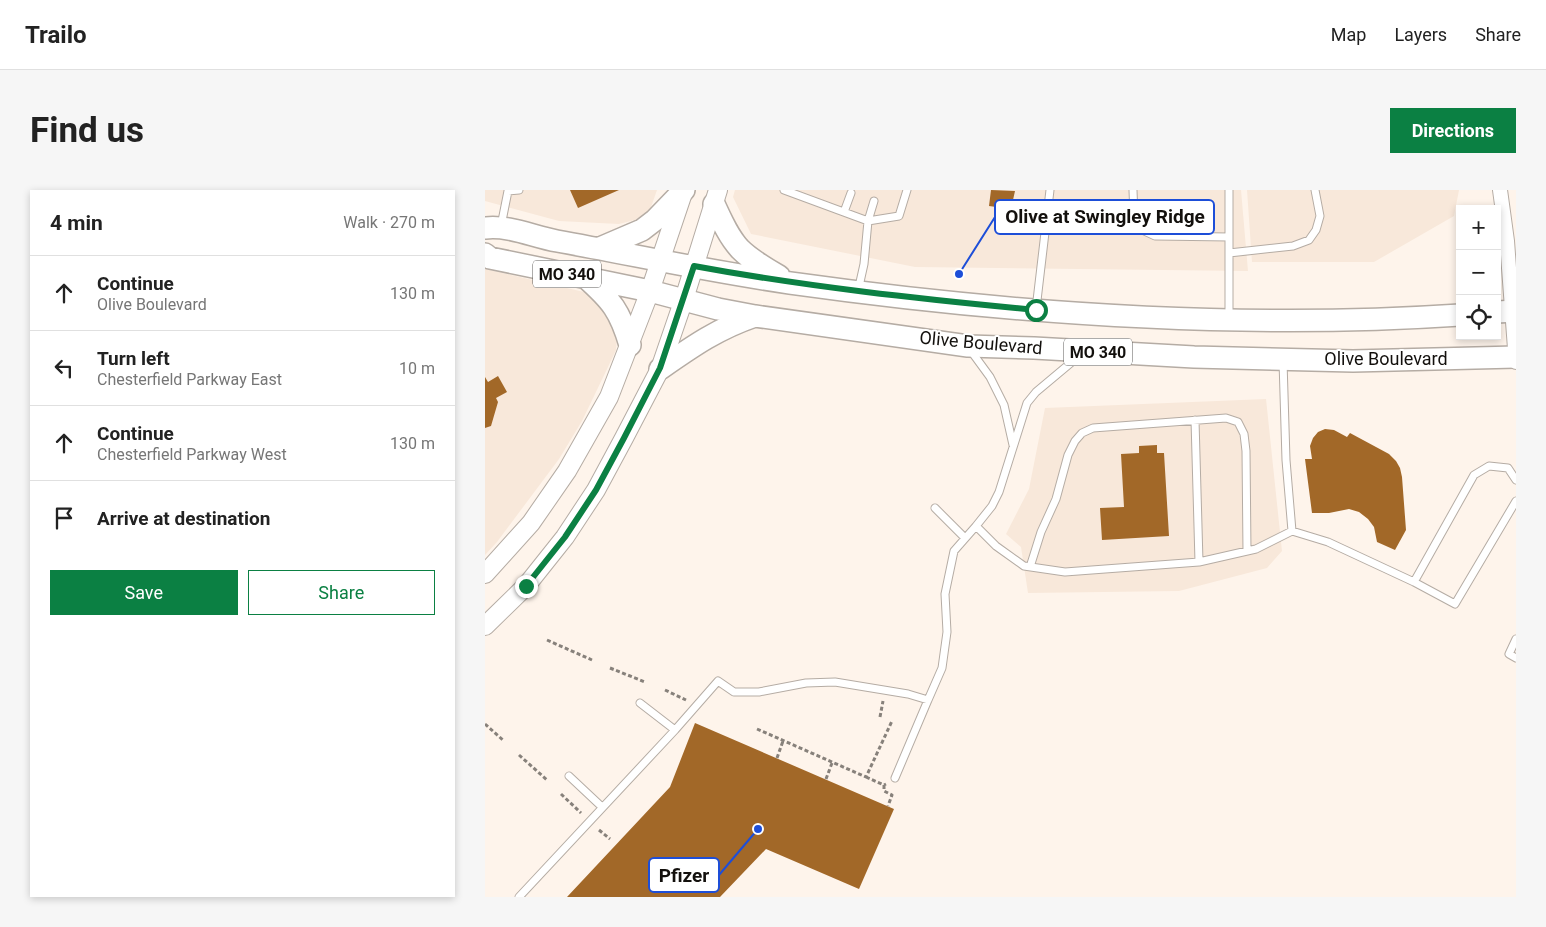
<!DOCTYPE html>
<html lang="en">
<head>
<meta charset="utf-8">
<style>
  body { margin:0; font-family:Roboto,sans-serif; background:#f6f6f6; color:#222 }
  .controls { position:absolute; right:15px; top:15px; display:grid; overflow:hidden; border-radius:0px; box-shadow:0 2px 8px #0003 }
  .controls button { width:45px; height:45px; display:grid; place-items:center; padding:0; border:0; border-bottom:1px solid #e0e0e0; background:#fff; color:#222; font:25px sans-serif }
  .stop { position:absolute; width:15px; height:15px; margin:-11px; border:4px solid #0b8043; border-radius:50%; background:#fff }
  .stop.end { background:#0b8043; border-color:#fff; box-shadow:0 1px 5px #0008 }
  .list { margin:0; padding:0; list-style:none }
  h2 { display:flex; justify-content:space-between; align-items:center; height:65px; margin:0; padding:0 20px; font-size:21px }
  h2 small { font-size:16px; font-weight:400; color:#767676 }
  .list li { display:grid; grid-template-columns:32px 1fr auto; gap:15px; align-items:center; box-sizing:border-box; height:75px; padding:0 20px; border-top:1px solid #e0e0e0 }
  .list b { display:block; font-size:19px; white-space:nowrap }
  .list p { margin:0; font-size:16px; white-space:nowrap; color:#767676 }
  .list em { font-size:16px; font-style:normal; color:#767676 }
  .actions { display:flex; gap:10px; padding:15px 20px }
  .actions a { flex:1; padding:11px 0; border:1px solid #0b8043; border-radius:0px; text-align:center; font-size:18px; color:#0b8043 }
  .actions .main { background:#0b8043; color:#fff }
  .icon { flex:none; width:28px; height:28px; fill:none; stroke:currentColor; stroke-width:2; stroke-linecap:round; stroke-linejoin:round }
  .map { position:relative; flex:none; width:1031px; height:707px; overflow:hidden; border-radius:0px }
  header { display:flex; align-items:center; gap:30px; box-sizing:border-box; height:70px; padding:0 25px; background:#fff; border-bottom:1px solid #e0e0e0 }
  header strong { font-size:24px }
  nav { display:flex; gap:28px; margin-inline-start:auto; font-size:18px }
  .intro { display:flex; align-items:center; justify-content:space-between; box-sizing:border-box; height:120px; padding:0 30px }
  h1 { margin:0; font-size:35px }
  .button { padding:12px 22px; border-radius:0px; background:#0b8043; color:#fff; font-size:18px; font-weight:700 }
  main { display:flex; gap:30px; padding:0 30px }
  aside { flex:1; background:#fff; border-radius:0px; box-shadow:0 2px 8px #0003 }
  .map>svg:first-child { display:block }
  .built { fill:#f8e8da }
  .building { fill:#a26828 }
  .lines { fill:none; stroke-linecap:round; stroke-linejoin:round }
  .service-casing { stroke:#b5aca4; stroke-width:9 }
  .minor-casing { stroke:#b5aca4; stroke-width:16 }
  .tertiary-casing { stroke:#b5aca4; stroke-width:20 }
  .primary-casing { stroke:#b5aca4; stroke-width:24 }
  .path { stroke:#87817b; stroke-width:3; stroke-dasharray:4 2.5; stroke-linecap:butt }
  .service { stroke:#fff; stroke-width:7 }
  .minor { stroke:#fff; stroke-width:14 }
  .tertiary { stroke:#fff; stroke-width:18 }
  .primary { stroke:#fff; stroke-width:21 }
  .route { stroke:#0b8043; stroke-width:6 }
  .labels { text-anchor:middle; stroke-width:4; stroke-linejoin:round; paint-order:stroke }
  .shield { fill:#fff; stroke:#5a5856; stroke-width:1 }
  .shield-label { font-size:16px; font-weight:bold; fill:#13100d }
  .street-label { font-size:18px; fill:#13100d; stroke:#fff }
  .leader { fill:none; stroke:#1d4ed8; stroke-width:2 }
  .callout-dot { fill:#1d4ed8; stroke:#fff; stroke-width:2 }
  .callout { fill:#fff; stroke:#1d4ed8; stroke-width:2 }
  .callout-label { font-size:19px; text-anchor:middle; font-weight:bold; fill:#13100d }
</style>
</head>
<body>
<header>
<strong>Trailo</strong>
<nav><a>Map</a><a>Layers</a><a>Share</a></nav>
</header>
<div class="intro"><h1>Find us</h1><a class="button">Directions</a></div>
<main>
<aside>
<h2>4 min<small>Walk · 270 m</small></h2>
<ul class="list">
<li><svg class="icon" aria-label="ahead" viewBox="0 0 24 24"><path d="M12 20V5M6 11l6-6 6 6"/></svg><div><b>Continue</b><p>Olive Boulevard</p></div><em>130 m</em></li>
<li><svg class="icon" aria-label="left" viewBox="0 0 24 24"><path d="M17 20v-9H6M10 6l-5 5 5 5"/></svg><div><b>Turn left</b><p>Chesterfield Parkway East</p></div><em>10 m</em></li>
<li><svg class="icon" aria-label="ahead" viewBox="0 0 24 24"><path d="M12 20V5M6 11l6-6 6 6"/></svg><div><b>Continue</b><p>Chesterfield Parkway West</p></div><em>130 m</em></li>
<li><svg class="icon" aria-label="arrive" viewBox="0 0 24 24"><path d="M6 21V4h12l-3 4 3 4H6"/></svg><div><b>Arrive at destination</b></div></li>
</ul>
<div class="actions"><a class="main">Save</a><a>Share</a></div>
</aside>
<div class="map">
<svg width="1031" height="707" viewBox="0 0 1031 707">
  <rect width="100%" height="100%" fill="#fef4eb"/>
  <!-- built -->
  <path class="built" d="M 0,0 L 172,0 L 165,20 L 150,30 L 134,34 L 74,31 L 0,11 Z
    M 250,0 L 756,0 L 763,81 L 430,77 L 266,44 L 248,7 Z
    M 762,0 L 974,0 L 969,26 L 889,72 L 767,72 Z
    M 0,79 L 99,102 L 108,108 L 124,127 L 132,148 L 131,160 L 123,177 L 97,231 L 74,269 L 12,352 L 0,365 Z
    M 781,209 L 797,361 L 782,378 L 694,401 L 543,403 L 536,357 L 521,344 L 544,299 L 560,218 Z"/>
  <!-- building -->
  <path class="building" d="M 85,0 L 134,0 L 93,18 Z
    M 506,0 L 530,1 L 526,19 L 504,16 Z
    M 13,186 L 22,202 L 11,208 L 13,212 L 6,236 L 0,238 L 0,187 L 3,192 Z
    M 840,239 L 849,240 L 862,247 L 865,243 L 904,264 L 911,271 L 915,278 L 917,287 L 921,340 L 910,360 L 892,352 L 889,337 L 883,329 L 874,322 L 864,319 L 844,323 L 827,323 L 820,269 L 827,269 L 825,256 L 828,248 L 833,242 Z
    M 672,255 L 672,263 L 679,263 L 684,346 L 617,350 L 615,318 L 639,317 L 636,264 L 654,263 L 654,256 Z
    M 210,533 L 409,619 L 374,699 L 281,659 L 235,707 L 82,707 L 185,597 Z"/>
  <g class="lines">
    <defs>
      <path id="service" d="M 299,0 L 383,31 L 379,74 L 373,101
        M 648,0 L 649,27 L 655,39 L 670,46 L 744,47
        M 744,0 L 744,63
        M 389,11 L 383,31 L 414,26 L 422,0
        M 359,22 L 366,3
        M 16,36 L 23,1 L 34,0
        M 551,119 L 565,0
        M 744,128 L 744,63 L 808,56 L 824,50 L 831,40 L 835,26 L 830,0
        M 486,161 L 505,187 L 519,215 L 528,255
        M 594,166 L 551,202 L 542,213 L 514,302 L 507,316 L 491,336 L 511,356 L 539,376 L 580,382 L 714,372 L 771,359 L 807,341
        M 798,171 L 801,270 L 807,341 L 843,352 L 929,392 L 989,285 L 1004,276 L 1023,278 L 1031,290
        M 710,230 L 714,372
        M 450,318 L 480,348
        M 545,377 L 556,342 L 571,309 L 583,265 L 590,251 L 597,243 L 608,238 L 741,228 L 753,232 L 759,244 L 761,261 L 762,361
        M 929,392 L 970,414 L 1031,311
        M 1031,449 L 1024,464 L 1031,468
        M 155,513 L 190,540
        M 84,586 L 117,617
        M 410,588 L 443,510
        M 34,707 L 190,540 L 233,491 L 249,502 L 274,502 L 321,493 L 350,492 L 423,504 L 443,510 L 457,478 L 462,442 L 460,404 L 469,361 L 491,336"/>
      <path id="minor" d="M 1015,0 L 1022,51 L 1031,172"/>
      <path id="tertiary" d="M 0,384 L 46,333 L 82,281 L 124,207 L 165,101 L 199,0
        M 0,436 L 41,396 L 80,347 L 111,300 L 139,248 L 175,179 L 199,109 L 233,0"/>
      <path id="primary" d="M 229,14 C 236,29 243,46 255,59 C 266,70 280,78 294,86
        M 0,38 C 24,35 49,47 72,51 C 150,65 227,82 305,93 C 527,124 752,140 975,125
        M 115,58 L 157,40 L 170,30 L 199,0
        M 0,64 L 5,68 L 165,101 L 233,119 L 270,126 L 483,156 L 549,158 L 709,167 L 868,171 L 1031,167
        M 100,87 C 127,111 135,121 145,155
        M 1012,122 L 1031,121
        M 175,179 C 208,156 232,139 270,126"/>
    </defs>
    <!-- service casing -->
    <use href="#service" class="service-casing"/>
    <!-- minor casing -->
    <use href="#minor" class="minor-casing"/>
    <!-- tertiary casing -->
    <use href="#tertiary" class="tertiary-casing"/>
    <!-- primary casing -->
    <use href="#primary" class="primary-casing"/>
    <!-- path -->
    <path class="path" d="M 62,450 L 107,470
      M 125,478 L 160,492
      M 180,500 L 201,510
      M 395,527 L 398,511
      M 0,534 L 19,551
      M 272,539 L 381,587 L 407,531
      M 34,565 L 62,590
      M 292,568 L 298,551
      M 381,587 L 399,595 L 401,594
      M 341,589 L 347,573
      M 399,595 L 399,601 L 407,605 L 403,616
      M 76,604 L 96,623
      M 114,640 L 125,649"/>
    <!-- service -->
    <use href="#service" class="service"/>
    <!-- minor -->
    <use href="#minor" class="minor"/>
    <!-- tertiary -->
    <use href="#tertiary" class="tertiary"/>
    <!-- primary -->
    <use href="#primary" class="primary"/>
  </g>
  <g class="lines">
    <!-- route -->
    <path class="route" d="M 41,396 L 80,347 L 111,300 L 139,248 L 175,178 L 209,76 C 322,97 436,109 551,120"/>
  </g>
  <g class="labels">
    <!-- shield labels -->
    <g class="shield">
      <rect x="48" y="70.5" width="68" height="27" rx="4"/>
      <rect x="579" y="148.5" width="68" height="27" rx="4"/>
    </g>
    <g class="shield-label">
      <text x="82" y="90">MO 340</text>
      <text x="613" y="168">MO 340</text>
    </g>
    <!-- street labels -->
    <g class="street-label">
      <text transform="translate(496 153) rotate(5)" y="6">Olive Boulevard</text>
      <text x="901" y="175">Olive Boulevard</text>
    </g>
  </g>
  <!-- callouts -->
  <path class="leader" d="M474 84L510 27M273 639L234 685"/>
  <g class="callout-dot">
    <circle cx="474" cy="84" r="5"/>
    <circle cx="273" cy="639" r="5"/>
  </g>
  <g class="callout">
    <rect x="510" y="10" width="219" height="34" rx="5"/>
    <rect x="164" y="668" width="70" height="34" rx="5"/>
  </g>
  <g class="callout-label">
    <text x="620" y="33">Olive at Swingley Ridge</text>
    <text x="199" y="692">Pfizer</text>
  </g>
</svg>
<div class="controls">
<button>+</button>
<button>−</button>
<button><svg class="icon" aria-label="locate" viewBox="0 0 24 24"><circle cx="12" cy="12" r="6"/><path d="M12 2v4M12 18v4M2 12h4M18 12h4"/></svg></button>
</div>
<div class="stop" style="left:551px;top:120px"></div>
<div class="stop end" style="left:41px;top:396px"></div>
</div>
</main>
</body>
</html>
